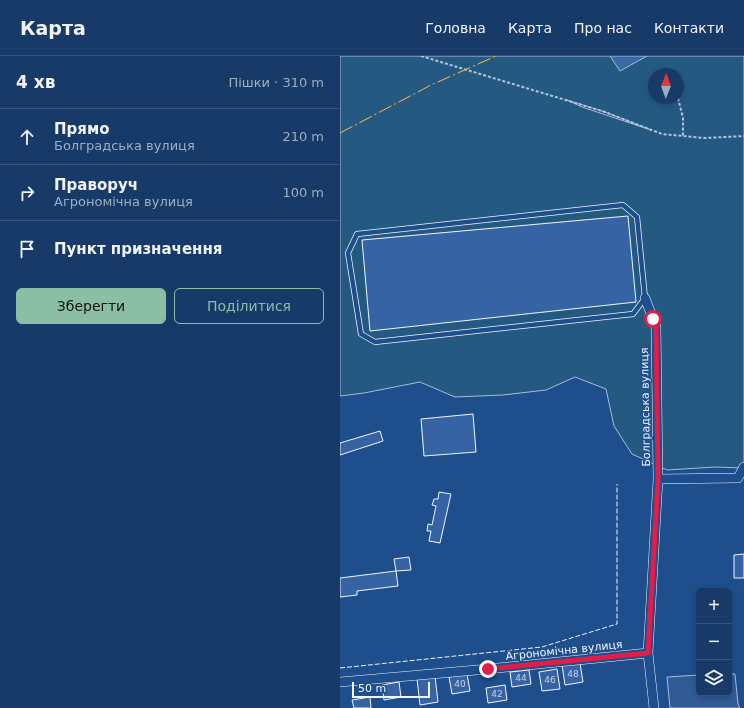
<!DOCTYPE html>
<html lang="uk">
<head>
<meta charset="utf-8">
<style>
  body { margin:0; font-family:"DejaVu Sans",sans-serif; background:#244571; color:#f1f3f6 }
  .controls { position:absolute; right:12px; bottom:12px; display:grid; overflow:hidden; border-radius:6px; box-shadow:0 2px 6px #0003 }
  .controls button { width:36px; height:36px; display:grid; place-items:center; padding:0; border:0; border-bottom:1px solid #36547d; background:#173a69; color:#f1f3f6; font:20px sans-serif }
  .compass { position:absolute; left:308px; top:12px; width:36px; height:36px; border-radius:50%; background:#173a69; box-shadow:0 2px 6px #0003; rotate:1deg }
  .scale { position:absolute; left:12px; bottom:10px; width:78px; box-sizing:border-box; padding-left:4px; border:2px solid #f2f6ff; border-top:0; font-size:11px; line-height:14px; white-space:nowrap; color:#f2f6ff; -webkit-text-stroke:3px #1f4e8c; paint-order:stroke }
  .stop { position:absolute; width:12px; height:12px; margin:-9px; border:3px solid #e11d48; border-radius:50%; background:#fff }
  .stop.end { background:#e11d48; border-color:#fff; box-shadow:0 1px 4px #0008 }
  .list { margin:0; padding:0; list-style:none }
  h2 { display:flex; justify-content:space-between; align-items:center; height:52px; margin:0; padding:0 16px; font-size:17px }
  h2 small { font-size:13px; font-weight:400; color:#9eadc0 }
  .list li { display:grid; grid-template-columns:26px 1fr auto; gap:12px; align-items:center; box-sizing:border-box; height:56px; padding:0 16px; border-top:1px solid #36547d }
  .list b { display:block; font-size:15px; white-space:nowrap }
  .list p { margin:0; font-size:13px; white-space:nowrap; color:#9eadc0 }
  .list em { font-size:13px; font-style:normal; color:#9eadc0 }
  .actions { display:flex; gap:8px; padding:12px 16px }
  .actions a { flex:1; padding:9px 0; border:1px solid #8abfa5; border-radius:6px; text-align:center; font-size:14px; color:#8abfa5 }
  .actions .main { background:#8abfa5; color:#111 }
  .icon { flex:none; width:22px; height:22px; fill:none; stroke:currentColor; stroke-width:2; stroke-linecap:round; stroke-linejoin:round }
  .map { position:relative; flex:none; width:404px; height:652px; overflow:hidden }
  header { display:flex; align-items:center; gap:24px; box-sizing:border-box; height:56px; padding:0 20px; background:#173a69; border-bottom:1px solid #36547d }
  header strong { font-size:19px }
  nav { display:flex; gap:22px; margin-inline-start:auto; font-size:14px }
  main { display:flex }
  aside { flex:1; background:#173a69 }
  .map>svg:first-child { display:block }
  .green { fill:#245a82; stroke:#a8bbd7; fill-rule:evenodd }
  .parking { fill:#305b95; stroke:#a8bbd7 }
  .water { fill:#3b69a3; stroke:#a8bbd7 }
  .building { fill:#3563a3; stroke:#f2f6ff }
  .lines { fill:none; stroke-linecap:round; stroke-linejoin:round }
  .lane-casing { stroke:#f2f6ff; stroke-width:6 }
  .street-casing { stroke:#f2f6ff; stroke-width:10 }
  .path { stroke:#b3c4dc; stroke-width:2; stroke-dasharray:3 2; stroke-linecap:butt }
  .lane { stroke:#1f4e8c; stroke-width:4.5 }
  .street { stroke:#1f4e8c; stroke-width:9 }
  .fence { stroke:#f2f6ff; stroke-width:1; stroke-dasharray:5 2; stroke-linecap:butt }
  .power { stroke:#ffb74d; stroke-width:1; stroke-dasharray:14 3 2 3; stroke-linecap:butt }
  .route { stroke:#e11d48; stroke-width:5 }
  .labels { text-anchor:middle; stroke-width:3; stroke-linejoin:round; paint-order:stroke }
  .number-label { font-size:9px; fill:#c3d1e8 }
  .street-label { font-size:11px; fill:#f2f6ff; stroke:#1f4e8c }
</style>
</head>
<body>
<header>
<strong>Карта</strong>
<nav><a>Головна</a><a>Карта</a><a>Про нас</a><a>Контакти</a></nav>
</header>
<main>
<aside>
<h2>4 хв<small>Пішки · 310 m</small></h2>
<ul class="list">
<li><svg class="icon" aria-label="ahead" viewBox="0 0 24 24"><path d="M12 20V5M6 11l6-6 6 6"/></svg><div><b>Прямо</b><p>Болградська вулиця</p></div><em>210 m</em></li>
<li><svg class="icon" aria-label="right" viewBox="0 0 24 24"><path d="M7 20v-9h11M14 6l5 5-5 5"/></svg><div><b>Праворуч</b><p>Агрономічна вулиця</p></div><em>100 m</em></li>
<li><svg class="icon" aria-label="arrive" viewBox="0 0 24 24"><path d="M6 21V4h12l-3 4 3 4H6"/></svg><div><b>Пункт призначення</b></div></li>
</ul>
<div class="actions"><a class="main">Зберегти</a><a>Поділитися</a></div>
</aside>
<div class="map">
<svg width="404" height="652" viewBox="0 0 404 652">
  <rect width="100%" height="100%" fill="#1f4e8c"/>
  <!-- green -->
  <path class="green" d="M 0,0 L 404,0 L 404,412 L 375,411 L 327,414 L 292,398 L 274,370 L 266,333 L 235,321 L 206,334 L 163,339 L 115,341 L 80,326 L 24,337 L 0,340 ZM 314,18 L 338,18 L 338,42 L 314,42 ZM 227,44 L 265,56 L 311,74 L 242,51 Z"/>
  <!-- parking -->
  <path class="parking" d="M 389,618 L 395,618 L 398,648 L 400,652 L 330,652 L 327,621 L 359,619 L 359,637 L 389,637 Z"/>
  <!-- water -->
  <path class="water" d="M 270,0 L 307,0 L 280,15 Z"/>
  <!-- building -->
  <path class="building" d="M 288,160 L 296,246 L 30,275 L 22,184 Z
    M 133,358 L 136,396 L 84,400 L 81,363 Z
    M 40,375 L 43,385 L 0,399 L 0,387 Z
    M 99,436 L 111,438 L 100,487 L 89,485 L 91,475 L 87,475 L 88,468 L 92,469 L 96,450 L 92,449 L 94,443 L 98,443 Z
    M 404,498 L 404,522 L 394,522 L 394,499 Z
    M 69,501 L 71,514 L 56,515 L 54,503 Z
    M 56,515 L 58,530 L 17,535 L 17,539 L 0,541 L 0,522 Z
    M 240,607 L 243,626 L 225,629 L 222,609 Z
    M 217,613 L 220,633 L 202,635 L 199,616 Z
    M 189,614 L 191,628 L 172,631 L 170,616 Z
    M 127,618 L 130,635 L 112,638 L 109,621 Z
    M 95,620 L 98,646 L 80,649 L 77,623 Z
    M 59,626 L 61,641 L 44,644 L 42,629 Z
    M 165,629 L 167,644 L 148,647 L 146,632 Z
    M 30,641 L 31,652 L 14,652 L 12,644 Z"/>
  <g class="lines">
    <defs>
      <path id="lane" d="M 283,149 L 297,161 L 305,242 L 293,258 L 35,286 L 21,278 L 8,197 L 17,178 Z"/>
      <path id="street" d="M 305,242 L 316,271 L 318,423 L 308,597 L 314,652
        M 318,423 L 398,422 L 404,411
        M 0,626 L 148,613 L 308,597"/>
    </defs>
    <!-- lane casing -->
    <use href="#lane" class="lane-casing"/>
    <!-- street casing -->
    <use href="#street" class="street-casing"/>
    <!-- path -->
    <path class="path" d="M 81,0 L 265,56 L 322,78 L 364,82 L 404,80
      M 338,42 L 343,62 L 343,80"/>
    <!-- lane -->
    <use href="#lane" class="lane"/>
    <!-- street -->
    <use href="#street" class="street"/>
    <!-- fence -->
    <path class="fence" d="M 0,612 L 202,591 L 277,568 L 277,428"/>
    <!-- power -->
    <path class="power" d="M 0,77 L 91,29 L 156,0"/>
  </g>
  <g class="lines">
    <!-- route -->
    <path class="route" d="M 148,613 L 308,597 L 318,423 L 316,271 L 313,263"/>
  </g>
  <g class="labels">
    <!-- number labels -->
    <g class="number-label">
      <text x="233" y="621">48</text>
      <text x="181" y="625">44</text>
      <text x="210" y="627">46</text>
      <text x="120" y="631">40</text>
      <text x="157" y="641">42</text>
    </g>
    <!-- street labels -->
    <g class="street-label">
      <text transform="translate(305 351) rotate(-91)" y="4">Болградська вулиця</text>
      <text transform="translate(224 594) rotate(-6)" y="4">Агрономічна вулиця</text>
    </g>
  </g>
</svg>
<div class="controls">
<button>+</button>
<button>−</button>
<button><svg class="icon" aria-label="layers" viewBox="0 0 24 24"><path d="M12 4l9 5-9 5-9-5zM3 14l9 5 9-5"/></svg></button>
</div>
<svg class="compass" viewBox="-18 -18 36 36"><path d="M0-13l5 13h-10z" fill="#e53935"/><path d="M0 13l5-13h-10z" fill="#9eadc0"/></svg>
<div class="scale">50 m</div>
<div class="stop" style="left:313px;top:263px"></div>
<div class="stop end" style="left:148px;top:613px"></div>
</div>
</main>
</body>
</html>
